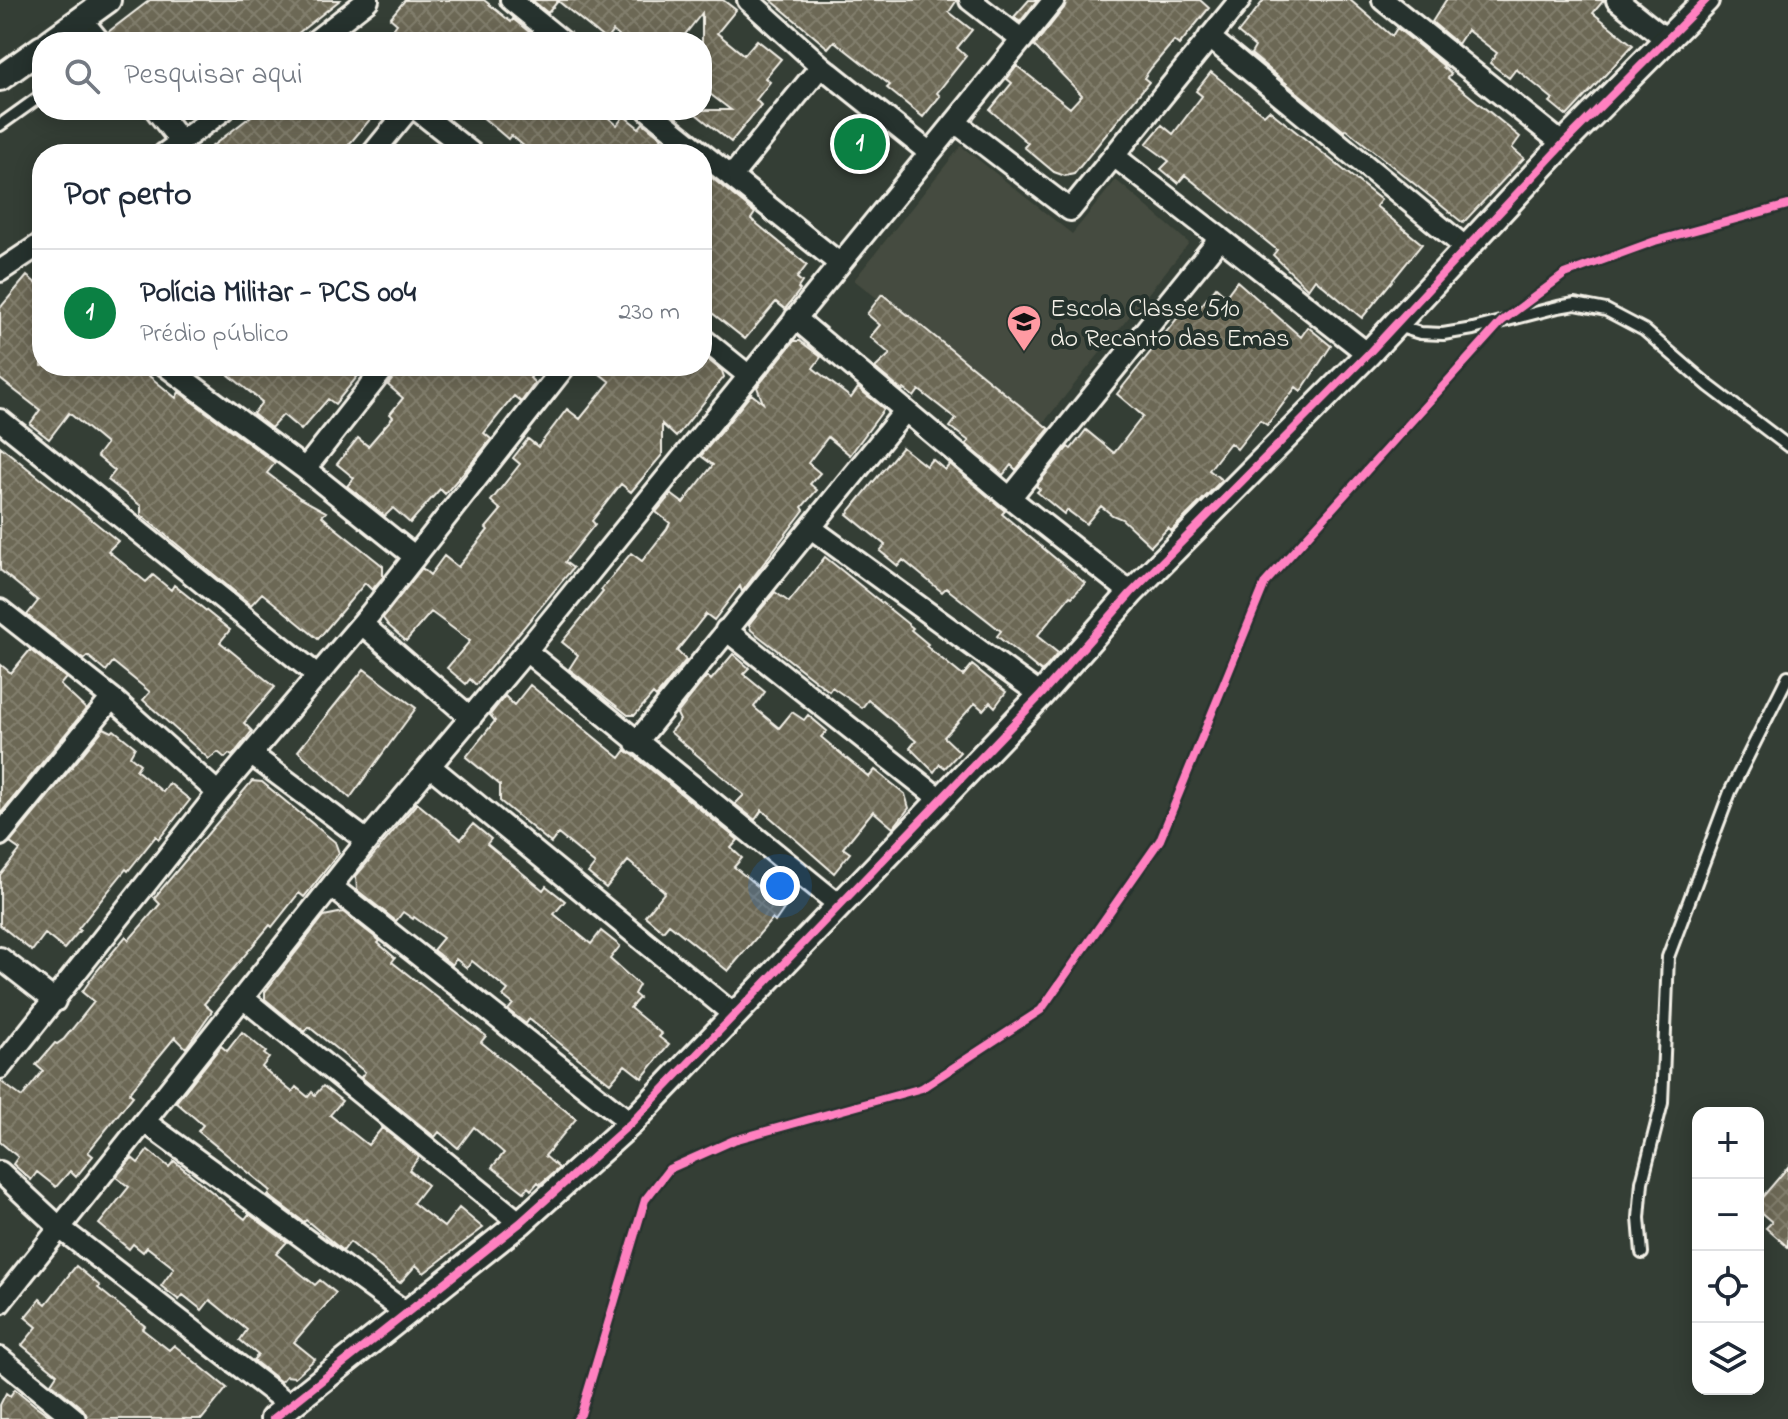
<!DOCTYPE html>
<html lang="pt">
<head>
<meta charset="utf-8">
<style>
  body { margin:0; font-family:"Indie Flower",sans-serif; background:#f6f6f7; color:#1f2937 }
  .controls { position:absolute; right:24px; bottom:24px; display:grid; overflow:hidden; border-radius:16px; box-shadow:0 4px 20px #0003 }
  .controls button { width:72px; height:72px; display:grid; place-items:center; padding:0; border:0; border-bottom:2px solid #e0e1e3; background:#fff; color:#1f2937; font:40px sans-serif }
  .you { position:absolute; left:780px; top:886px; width:28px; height:28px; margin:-20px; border:6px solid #fff; border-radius:50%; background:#1a73e8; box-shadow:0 0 0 12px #1a73e833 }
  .badge { display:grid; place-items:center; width:52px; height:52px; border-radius:50%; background:#0b8043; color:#fff; font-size:26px; font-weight:700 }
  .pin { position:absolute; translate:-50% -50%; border:4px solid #fff; box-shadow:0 2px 8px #0006 }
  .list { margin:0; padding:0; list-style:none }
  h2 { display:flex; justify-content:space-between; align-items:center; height:104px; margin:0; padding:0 32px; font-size:34px }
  h2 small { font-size:26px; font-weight:400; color:#747a83 }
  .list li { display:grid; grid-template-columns:52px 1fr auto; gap:24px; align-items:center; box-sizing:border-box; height:128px; padding:0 32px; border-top:2px solid #e0e1e3 }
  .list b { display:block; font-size:30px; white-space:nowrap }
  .list p { margin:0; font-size:26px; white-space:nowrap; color:#747a83 }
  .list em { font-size:26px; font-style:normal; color:#747a83 }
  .icon { flex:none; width:44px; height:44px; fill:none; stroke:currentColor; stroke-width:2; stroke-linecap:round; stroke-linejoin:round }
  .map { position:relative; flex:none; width:1788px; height:1419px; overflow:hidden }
  .search { position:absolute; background:#fff; box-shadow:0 4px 20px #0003; left:32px; top:32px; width:680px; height:88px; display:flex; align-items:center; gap:20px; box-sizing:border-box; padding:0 28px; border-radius:32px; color:#747a83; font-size:30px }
  .panel { position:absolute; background:#fff; box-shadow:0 4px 20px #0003; left:32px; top:144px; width:680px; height:232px; border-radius:32px }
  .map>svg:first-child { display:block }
  .built { fill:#454b3f }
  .building { fill:url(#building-cross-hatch); stroke:#f4f1e8; stroke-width:2 }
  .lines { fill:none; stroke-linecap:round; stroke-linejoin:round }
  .service-casing { stroke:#f4f1e8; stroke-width:16 }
  .minor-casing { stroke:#f4f1e8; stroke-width:26 }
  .tertiary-casing { stroke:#f4f1e8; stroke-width:30 }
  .service { stroke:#26332d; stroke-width:10 }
  .minor { stroke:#26332d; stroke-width:20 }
  .tertiary { stroke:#26332d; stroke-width:24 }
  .cycleway-casing { stroke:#26332d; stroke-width:13 }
  .cycleway { stroke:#ff80c0; stroke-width:8 }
  .labels { text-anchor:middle; stroke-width:8; stroke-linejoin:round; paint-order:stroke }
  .poi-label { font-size:26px; fill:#f4f1e8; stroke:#26332d; text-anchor:start }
</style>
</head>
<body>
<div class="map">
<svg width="1788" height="1419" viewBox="0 0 1788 1419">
  <defs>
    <pattern id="building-cross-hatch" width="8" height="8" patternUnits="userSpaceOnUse" patternTransform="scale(2)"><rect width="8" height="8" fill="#6c6855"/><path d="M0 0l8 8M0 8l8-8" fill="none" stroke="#827e6d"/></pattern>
  </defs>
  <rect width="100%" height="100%" fill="#343e35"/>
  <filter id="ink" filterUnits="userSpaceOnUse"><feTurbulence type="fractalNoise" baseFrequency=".0125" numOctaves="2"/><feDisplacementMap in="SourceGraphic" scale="16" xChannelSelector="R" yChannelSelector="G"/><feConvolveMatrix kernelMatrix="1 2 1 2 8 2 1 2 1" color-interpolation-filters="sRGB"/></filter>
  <g filter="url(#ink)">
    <!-- built -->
    <path class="built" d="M 961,146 L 1072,234 L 1116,180 L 1189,243 L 1040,427 L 854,280 Z"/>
    <!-- building -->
    <path class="building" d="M 150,0 L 340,0 L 287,42 L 113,42 L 108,32 Z
      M 405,0 L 484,0 L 511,22 L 513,19 L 542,42 L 383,42 L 397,24 L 390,18 Z
      M 532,0 L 723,0 L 736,10 L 717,33 L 744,55 L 757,40 L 781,59 L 765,78 L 770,82 L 756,100 L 761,105 L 731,142 L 691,110 L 731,110 L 702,88 L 702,13 L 679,42 L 626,42 L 613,31 L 606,40 L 558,1 L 548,13 Z
      M 771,0 L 957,0 L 949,12 L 972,30 L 957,48 L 966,56 L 937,93 L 940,96 L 923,117 L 887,88 L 890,85 L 834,41 L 828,48 Z
      M 1029,0 L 1037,0 L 1020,22 L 1014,17 Z
      M 1067,0 L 1200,0 L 1209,8 L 1179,45 L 1174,41 L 1151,68 L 1144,78 L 1149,82 L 1074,174 L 1065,176 L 1054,172 L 1024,147 L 1028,143 L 990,110 L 1012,83 L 1007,79 L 1017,66 L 1070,108 L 1082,95 L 1034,46 L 1064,8 Z
      M 1264,0 L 1350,0 L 1392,36 L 1397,28 L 1444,66 L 1443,67 L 1451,74 L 1448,78 L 1520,137 L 1512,148 L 1524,158 L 1463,223 L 1346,129 L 1344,131 L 1251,54 L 1255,47 L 1238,33 Z
      M 1446,0 L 1604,0 L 1593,13 L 1633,45 L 1567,116 L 1550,102 L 1553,99 L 1516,69 L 1509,78 L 1490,63 L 1497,53 L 1467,30 L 1458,44 L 1432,22 Z
      M 1211,72 L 1264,115 L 1269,110 L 1381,200 L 1376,206 L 1422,244 L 1362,318 L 1315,279 L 1308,289 L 1273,255 L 1277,250 L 1185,175 L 1178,183 L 1161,169 L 1169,161 L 1146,144 L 1162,125 L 1173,134 L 1202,96 L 1196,91 Z
      M 259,110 L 378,110 L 341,154 L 202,154 Z
      M 474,110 L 599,110 L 617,125 L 624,116 L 639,128 L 643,123 L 662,138 L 650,154 L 533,154 L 511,135 L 508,139 Z
      M 702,170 L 755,213 L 751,219 L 807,265 L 797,278 L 802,282 L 798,288 L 800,290 L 785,309 L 776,302 L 745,339 L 702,305 Z
      M 27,276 L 42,288 L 42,366 L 137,366 L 176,398 L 179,392 L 275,463 L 267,473 L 300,498 L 326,512 L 322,516 L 334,527 L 383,566 L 383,577 L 372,590 L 365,583 L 318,639 L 262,593 L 251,605 L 141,515 L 141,506 L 108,480 L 115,471 L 97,456 L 106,444 L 69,413 L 49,439 L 30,424 L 40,410 L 0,379 L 0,308 Z
      M 1237,281 L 1301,337 L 1308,327 L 1331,346 L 1301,391 L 1296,387 L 1267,425 L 1260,420 L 1237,449 L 1230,443 L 1209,470 L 1222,480 L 1171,531 L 1168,528 L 1151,546 L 1122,519 L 1112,515 L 1101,506 L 1086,524 L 1067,510 L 1064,514 L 1037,492 L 1040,489 L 1036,486 L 1068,447 L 1071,449 L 1086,430 L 1114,453 L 1143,416 L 1117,394 L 1191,301 L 1201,306 L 1216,287 L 1226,296 Z
      M 882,294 L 1049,429 L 1016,470 L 1011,465 L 1003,475 L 966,444 L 969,441 L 950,427 L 956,419 L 919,390 L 914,397 L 904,389 L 902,391 L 875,368 L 890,354 L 870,337 L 880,325 L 867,314 Z
      M 794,341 L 800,341 L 821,357 L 813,368 L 851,398 L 858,388 L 884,409 L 850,455 L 828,437 L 808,463 L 820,473 L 810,484 L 817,490 L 802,507 L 804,510 L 742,592 L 740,586 L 714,620 L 706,614 L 677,651 L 686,660 L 656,697 L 653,694 L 635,715 L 628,715 L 569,669 L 578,655 L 562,642 L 603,592 L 601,590 L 631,553 L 642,561 L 667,529 L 670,523 L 656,512 L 671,494 L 683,503 L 713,465 L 701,456 L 751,394 L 763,403 L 757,387 Z
      M 702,355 L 722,371 L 724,377 L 676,437 L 662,424 L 662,455 L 631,492 L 621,484 L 592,521 L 595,524 L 565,562 L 573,568 L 476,685 L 470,679 L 466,684 L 447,668 L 470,641 L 431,612 L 406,641 L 388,625 L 383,618 L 422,568 L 430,575 L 444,556 L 458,567 L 488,530 L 486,528 L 501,510 L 491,501 L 520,464 L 513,458 L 528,439 L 538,447 L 567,409 L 580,419 L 610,382 L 590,366 L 702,366 Z
      M 218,366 L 366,366 L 335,404 L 328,399 L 301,430 L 283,415 L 271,428 L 253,414 L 262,402 Z
      M 403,366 L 540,366 L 530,378 L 535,383 L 521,402 L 514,396 L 484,433 L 491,439 L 476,458 L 445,494 L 440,489 L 410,523 L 393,508 L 385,516 L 347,486 L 354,478 L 337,464 L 358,438 L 368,446 L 393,417 L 390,414 L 403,398 L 388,385 Z
      M 0,446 L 118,541 L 108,551 L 146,582 L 153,575 L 171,590 L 174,585 L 230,630 L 220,642 L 275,687 L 244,723 L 252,731 L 232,756 L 229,754 L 225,758 L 218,752 L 209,759 L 143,700 L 150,692 L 113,662 L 106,671 L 88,656 L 84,660 L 27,615 L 38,601 L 0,570 Z
      M 902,447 L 926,466 L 932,459 L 945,470 L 950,464 L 1005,511 L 1002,514 L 1085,583 L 1072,597 L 1070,596 L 1037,636 L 1058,653 L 1042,672 L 997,636 L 1001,631 L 946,588 L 942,592 L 903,560 L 898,566 L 880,551 L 885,545 L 847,514 Z
      M 825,557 L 913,628 L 911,630 L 928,644 L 926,646 L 963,676 L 972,665 L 1006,692 L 995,707 L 990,702 L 983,710 L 975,703 L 944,737 L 960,752 L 945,768 L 940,764 L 934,772 L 910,748 L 916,741 L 868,700 L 862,708 L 832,687 L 829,691 L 751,630 L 749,624 L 775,592 L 789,602 Z
      M 30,650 L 66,678 L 60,685 L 86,709 L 0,814 L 0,664 L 11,673 Z
      M 733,654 L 749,668 L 743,674 L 765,692 L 754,707 L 756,709 L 779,728 L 792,712 L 804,720 L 808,715 L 827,731 L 821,737 L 869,777 L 875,770 L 905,794 L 909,808 L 893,828 L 873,811 L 843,848 L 850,853 L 834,873 L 762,810 L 755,820 L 735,804 L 744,795 L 670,732 L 680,720 L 677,714 L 707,676 L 711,680 Z
      M 364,669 L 416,708 L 350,798 L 298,751 Z
      M 530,685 L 620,758 L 626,750 L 633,755 L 738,840 L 731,848 L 742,858 L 734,867 L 760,888 L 768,879 L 791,899 L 775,922 L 772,919 L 728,971 L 669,924 L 663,931 L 645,916 L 665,892 L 628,861 L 606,888 L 588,873 L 595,864 L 558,834 L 551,843 L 500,801 L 500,785 L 466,757 L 495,721 L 490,715 L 505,696 L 514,705 Z
      M 104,728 L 112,732 L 114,730 L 135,747 L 130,756 L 140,764 L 136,770 L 163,792 L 169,783 L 190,800 L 159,839 L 156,836 L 128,871 L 126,869 L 78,929 L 80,930 L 64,949 L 45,934 L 32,951 L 0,925 L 0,875 L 20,850 L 10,843 Z
      M 252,781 L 262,782 L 335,842 L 339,853 L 304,897 L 299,893 L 272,927 L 270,925 L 204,1004 L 212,1011 L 186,1048 L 175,1037 L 129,1093 L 133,1096 L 88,1152 L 93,1156 L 76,1177 L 70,1171 L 56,1187 L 37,1172 L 31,1180 L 13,1164 L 18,1157 L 0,1142 L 0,1081 L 22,1097 L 43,1071 L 36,1065 L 55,1043 L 57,1044 L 64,1039 L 94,1002 L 82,992 L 96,972 L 126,936 L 129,940 L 160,904 L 154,898 Z
      M 417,803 L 461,839 L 473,824 L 491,839 L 487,844 L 543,890 L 546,886 L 565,901 L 554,914 L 591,944 L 601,931 L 620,946 L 610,959 L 639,985 L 634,994 L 639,998 L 630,1008 L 662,1034 L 659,1037 L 669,1045 L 642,1078 L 625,1065 L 610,1083 L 529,1019 L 526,1024 L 508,1010 L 513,1004 L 503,996 L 508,990 L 472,961 L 467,968 L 456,959 L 452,965 L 433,950 L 443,938 L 414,917 L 413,919 L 403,912 L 396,921 L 357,890 L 356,876 Z
      M 343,912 L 380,941 L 378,943 L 395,958 L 392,962 L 486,1036 L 481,1042 L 576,1119 L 545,1156 L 559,1168 L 540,1184 L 538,1182 L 531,1190 L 528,1187 L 524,1192 L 492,1167 L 504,1153 L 474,1127 L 458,1148 L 439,1132 L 435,1137 L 361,1077 L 365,1072 L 309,1027 L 305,1032 L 265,999 L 265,992 L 324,916 Z
      M 242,1032 L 266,1052 L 264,1054 L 269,1058 L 262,1067 L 292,1092 L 296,1087 L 308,1097 L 312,1092 L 315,1095 L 323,1086 L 342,1101 L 330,1115 L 368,1145 L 382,1128 L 419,1157 L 409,1170 L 427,1185 L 413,1203 L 444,1227 L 459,1208 L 483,1228 L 424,1273 L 416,1265 L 400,1283 L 350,1242 L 343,1251 L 306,1220 L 304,1222 L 268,1195 L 271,1191 L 198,1131 L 203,1125 L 176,1102 L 221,1046 L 227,1051 Z
      M 148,1150 L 169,1167 L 174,1161 L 245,1219 L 249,1214 L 287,1242 L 276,1254 L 315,1285 L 320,1280 L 336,1293 L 294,1342 L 315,1359 L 295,1377 L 286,1376 L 281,1382 L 253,1360 L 258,1355 L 240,1340 L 247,1330 L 210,1300 L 202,1310 L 183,1295 L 179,1300 L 161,1286 L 174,1268 L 147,1247 L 143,1252 L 133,1244 L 129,1249 L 99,1224 L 129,1187 L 116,1177 L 132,1158 L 138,1163 Z
      M 1788,1167 L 1788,1247 L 1766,1228 L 1772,1222 L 1758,1210 L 1758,1202 Z
      M 76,1266 L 100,1286 L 98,1288 L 145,1326 L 142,1329 L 169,1350 L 174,1345 L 227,1388 L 202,1419 L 88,1419 L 83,1409 L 51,1383 L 57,1374 L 22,1345 L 37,1327 L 25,1317 L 40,1299 L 46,1304 Z
      M 15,1389 L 36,1406 L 54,1419 L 0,1419 L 0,1405 L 6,1393 L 10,1396 Z"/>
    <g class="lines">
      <defs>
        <path id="service" d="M 0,125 L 42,95
          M 1397,326 L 1420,333 L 1443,334 L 1473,329 L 1558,307 L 1575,304 L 1606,310 L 1644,330 L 1709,386 L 1788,446
          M 1642,1253 L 1639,1218 L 1642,1182 L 1662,1103 L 1668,957 L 1730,792 L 1788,676"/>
        <path id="minor" d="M 511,0 L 563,42
          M 748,0 L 821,66 L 930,153
          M 970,0 L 1022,40
          M 1383,0 L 1563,144
          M 1617,0 L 1667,40
          M 82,20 L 100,42
          M 1209,37 L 1466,248
          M 314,42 L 368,0
          M 156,110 L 181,142
          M 417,110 L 473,154
          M 648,110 L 840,264
          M 955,122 L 1070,210 L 1240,0
          M 164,154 L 224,110
          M 372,154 L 408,110
          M 731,177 L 821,66
          M 1220,238 L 1368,354
          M 0,271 L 42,243
          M 795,318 L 1010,498 L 1131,593
          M 702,338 L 749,376
          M 166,366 L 305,469 L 414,556
          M 0,420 L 317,675
          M 305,469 L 386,366
          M 1010,498 L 1220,238 L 1114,156
          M 811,528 L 1041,695
          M 0,610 L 112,698 L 218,793
          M 362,624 L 471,718
          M 726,630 L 940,799
          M 526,651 L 838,904
          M 636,743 L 905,411
          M 252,755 L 367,841
          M 431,767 L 733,1014
          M 0,835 L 112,698
          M 332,887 L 631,1123
          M 0,958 L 55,1001
          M 243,998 L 520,1223
          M 0,1068 L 218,793 L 370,614 L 565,366
          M 145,1122 L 405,1312
          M 0,1172 L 60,1228 L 291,1406
          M 0,1303 L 367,841 L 526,651 L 1054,0
          M 0,1358 L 75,1419"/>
        <path id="tertiary" d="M 50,42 L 108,0
          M 0,78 L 42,48
          M 273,1419 L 520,1223 L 631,1123 L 1041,695 L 1131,593 L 1368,354 L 1563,144 L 1706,0"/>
      </defs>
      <!-- service casing -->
      <use href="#service" class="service-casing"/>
      <!-- minor casing -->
      <use href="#minor" class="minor-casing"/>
      <!-- tertiary casing -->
      <use href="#tertiary" class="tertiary-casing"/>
      <!-- service -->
      <use href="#service" class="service"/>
      <!-- minor -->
      <use href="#minor" class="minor"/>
      <!-- tertiary -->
      <use href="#tertiary" class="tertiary"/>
      <defs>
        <path id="cycleway" d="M 273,1419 L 520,1223 L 631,1123 L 1041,695 L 1131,593 L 1368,354 L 1563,144 L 1706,0
          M 577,1419 L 581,1414 L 645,1200 L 669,1169 L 734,1140 L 922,1088 L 1041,1010 L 1160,840 L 1265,583 L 1502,321 L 1565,274 L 1655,241 L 1788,205"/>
      </defs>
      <!-- cycleway casing -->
      <use href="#cycleway" class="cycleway-casing"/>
      <!-- cycleway -->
      <use href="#cycleway" class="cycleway"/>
    </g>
  </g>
  <!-- icons -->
  <defs>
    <symbol id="school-pin" viewBox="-11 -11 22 30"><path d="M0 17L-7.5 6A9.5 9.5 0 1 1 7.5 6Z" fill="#ff9aa2" stroke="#26332d"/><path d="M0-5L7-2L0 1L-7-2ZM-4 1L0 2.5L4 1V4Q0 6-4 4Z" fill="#111"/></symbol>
  </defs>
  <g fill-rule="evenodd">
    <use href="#school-pin" x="1004" y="302" width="40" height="54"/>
  </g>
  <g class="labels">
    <!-- poi labels -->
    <g class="poi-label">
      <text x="1050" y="316">Escola Classe 510<tspan x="1050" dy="30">do Recanto das Emas</tspan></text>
    </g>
  </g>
</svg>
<div class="controls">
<button>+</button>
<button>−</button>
<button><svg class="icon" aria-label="locate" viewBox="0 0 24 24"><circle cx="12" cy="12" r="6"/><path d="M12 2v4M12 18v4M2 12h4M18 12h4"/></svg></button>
<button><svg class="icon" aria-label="layers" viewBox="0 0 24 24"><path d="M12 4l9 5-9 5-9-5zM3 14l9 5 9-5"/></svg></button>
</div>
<div class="you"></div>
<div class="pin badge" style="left:860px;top:144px">1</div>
<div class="search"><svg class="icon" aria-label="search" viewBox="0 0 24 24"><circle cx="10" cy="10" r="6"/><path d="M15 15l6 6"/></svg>Pesquisar aqui</div>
<section class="panel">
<h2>Por perto<small></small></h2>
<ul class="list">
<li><span class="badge">1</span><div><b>Polícia Militar - PCS 004</b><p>Prédio público</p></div><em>230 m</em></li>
</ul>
</section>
</div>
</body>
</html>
